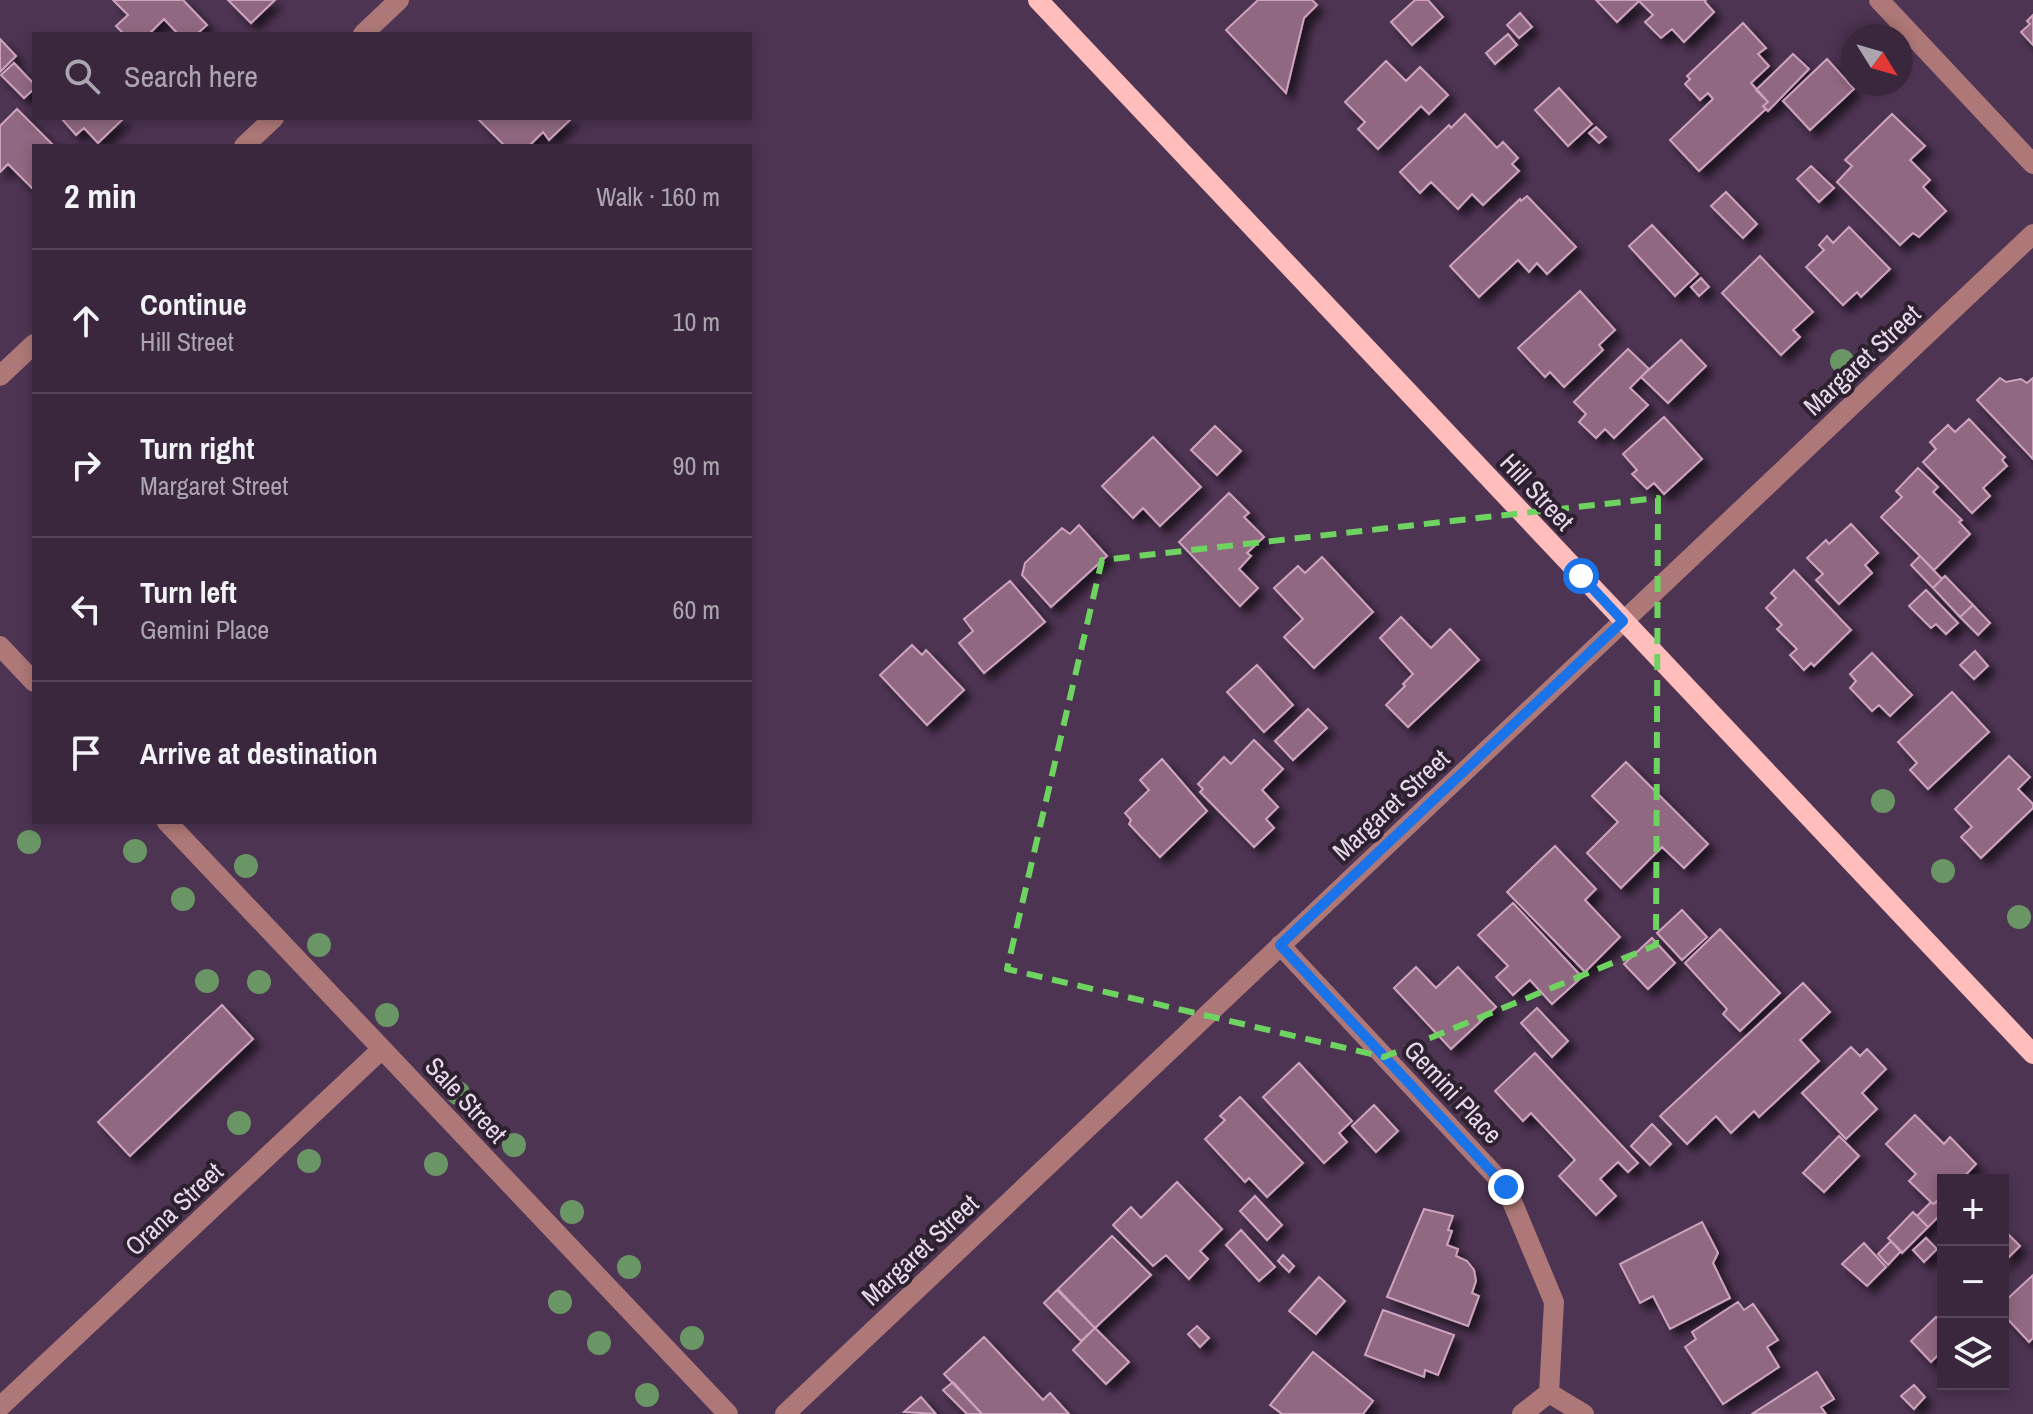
<!DOCTYPE html>
<html lang="en">
<head>
<meta charset="utf-8">
<style>
  body { margin:0; font-family:"Archivo Narrow",sans-serif; background:#453349; color:#f1f3f6 }
  .controls { position:absolute; right:24px; bottom:24px; display:grid; overflow:hidden; border-radius:0px; box-shadow:0 4px 12px #0003 }
  .controls button { width:72px; height:72px; display:grid; place-items:center; padding:0; border:0; border-bottom:2px solid #544458; background:#3a273e; color:#f1f3f6; font:40px sans-serif }
  .compass { position:absolute; left:1841px; top:24px; width:72px; height:72px; border-radius:50%; background:#3a273e; box-shadow:0 4px 12px #0003; rotate:127deg }
  .stop { position:absolute; width:24px; height:24px; margin:-18px; border:6px solid #1a73e8; border-radius:50%; background:#fff }
  .stop.end { background:#1a73e8; border-color:#fff; box-shadow:0 2px 8px #0008 }
  .list { margin:0; padding:0; list-style:none }
  h2 { display:flex; justify-content:space-between; align-items:center; height:104px; margin:0; padding:0 32px; font-size:34px }
  h2 small { font-size:26px; font-weight:400; color:#aba5b0 }
  .list li { display:grid; grid-template-columns:52px 1fr auto; gap:24px; align-items:center; box-sizing:border-box; height:144px; padding:0 32px; border-top:2px solid #544458 }
  .list b { display:block; font-size:30px; white-space:nowrap }
  .list p { margin:0; font-size:26px; white-space:nowrap; color:#aba5b0 }
  .list em { font-size:26px; font-style:normal; color:#aba5b0 }
  .icon { flex:none; width:44px; height:44px; fill:none; stroke:currentColor; stroke-width:2; stroke-linecap:round; stroke-linejoin:round }
  .map { position:relative; flex:none; width:2033px; height:1414px; overflow:hidden }
  .search { position:absolute; background:#3a273e; box-shadow:0 4px 12px #0003; left:32px; top:32px; width:720px; height:88px; display:flex; align-items:center; gap:20px; box-sizing:border-box; padding:0 28px; border-radius:0px; color:#aba5b0; font-size:30px }
  .panel { position:absolute; background:#3a273e; box-shadow:0 4px 12px #0003; left:32px; top:144px; width:720px; height:680px; border-radius:0px }
  .map>svg:first-child { display:block }
  .building { fill:#906881; stroke:#cea3bd; stroke-width:2; filter:url(#shadow) }
  .lines { fill:none; stroke-linecap:round; stroke-linejoin:round }
  .minor { stroke:#ad7877; stroke-width:20 }
  .major { stroke:#ffbdbb; stroke-width:20 }
  .tree { fill:#6a9565 }
  .route { stroke:#1a73e8; stroke-width:10 }
  .marked { fill:none; stroke:#6ed360; stroke-width:6; stroke-dasharray:16 10; stroke-linejoin:round }
  .labels { text-anchor:middle; stroke-width:8; stroke-linejoin:round; paint-order:stroke }
  .street-label { font-size:26px; fill:#e8d8eb; stroke:#2d212f }
</style>
</head>
<body>
<div class="map">
<svg width="2033" height="1414" viewBox="0 0 2033 1414">
  <defs>
    <filter id="shadow"><feDropShadow dx="7" dy="7" stdDeviation="4" flood-color="#0009"/></filter>
  </defs>
  <rect width="100%" height="100%" fill="#4e3453"/>
  <!-- building -->
  <path class="building" d="M 113,0 L 183,0 L 207,25 L 197,34 L 178,34 L 164,19 L 149,34 L 124,34 L 116,26 L 128,15 Z
    M 228,0 L 275,0 L 251,23 Z
    M 1258,0 L 1312,0 L 1317,5 L 1304,18 L 1286,93 L 1226,30 Z
    M 1415,0 L 1428,0 L 1443,17 L 1412,45 L 1391,22 Z
    M 1596,0 L 1706,0 L 1705,2 L 1714,12 L 1684,42 L 1672,29 L 1661,38 L 1645,22 L 1653,15 L 1639,1 L 1617,22 Z
    M 1520,13 L 1532,27 L 1519,38 L 1507,25 Z
    M 2033,15 L 2033,45 L 2021,32 L 2030,24 L 2027,21 Z
    M 1743,23 L 1766,48 L 1758,54 L 1769,66 L 1751,83 L 1768,102 L 1763,106 L 1766,109 L 1699,171 L 1670,140 L 1713,99 L 1708,93 L 1700,100 L 1685,84 L 1690,79 L 1687,76 Z
    M 1508,34 L 1517,45 L 1495,64 L 1486,53 Z
    M 0,39 L 16,56 L 0,72 Z
    M 1793,54 L 1809,69 L 1768,111 L 1763,106 L 1768,102 L 1756,90 Z
    M 1827,59 L 1854,89 L 1810,130 L 1783,101 Z
    M 1386,61 L 1406,81 L 1420,67 L 1448,95 L 1429,114 L 1421,106 L 1378,149 L 1358,129 L 1365,122 L 1345,102 Z
    M 14,63 L 34,84 L 34,89 L 24,98 L 1,75 Z
    M 1559,88 L 1592,124 L 1568,146 L 1535,110 Z
    M 17,109 L 54,146 L 34,146 L 34,190 L 8,164 L 0,172 L 0,126 Z
    M 1465,114 L 1497,148 L 1503,142 L 1518,158 L 1512,164 L 1519,171 L 1483,205 L 1472,194 L 1458,209 L 1431,182 L 1420,193 L 1400,172 L 1449,125 L 1451,128 Z
    M 1892,114 L 1925,146 L 1910,160 L 1930,180 L 1923,187 L 1946,211 L 1919,237 L 1913,233 L 1900,245 L 1837,182 L 1852,166 L 1845,160 Z
    M 61,118 L 124,118 L 98,143 L 84,128 L 76,135 Z
    M 477,118 L 572,118 L 549,140 L 543,132 L 529,146 L 505,146 Z
    M 1596,127 L 1606,137 L 1599,143 L 1589,133 Z
    M 1811,166 L 1834,188 L 1819,202 L 1797,179 Z
    M 1726,192 L 1757,224 L 1743,238 L 1711,206 Z
    M 1527,196 L 1576,247 L 1547,274 L 1537,263 L 1529,272 L 1518,260 L 1479,297 L 1450,266 L 1520,199 L 1521,201 Z
    M 1652,225 L 1698,274 L 1675,296 L 1629,246 Z
    M 1849,227 L 1890,269 L 1861,297 L 1857,292 L 1843,305 L 1806,267 L 1824,250 L 1819,245 L 1827,236 L 1833,243 Z
    M 1760,256 L 1813,312 L 1793,330 L 1800,337 L 1781,355 L 1722,293 Z
    M 1701,278 L 1709,287 L 1699,296 L 1691,287 Z
    M 1580,291 L 1615,330 L 1599,345 L 1603,350 L 1564,387 L 1550,372 L 1545,377 L 1518,348 Z
    M 1681,340 L 1706,366 L 1668,403 L 1641,377 Z
    M 1628,349 L 1649,369 L 1630,388 L 1648,405 L 1614,438 L 1605,429 L 1596,438 L 1579,422 L 1586,414 L 1574,402 Z
    M 2000,378 L 2006,382 L 2021,379 L 2027,383 L 2033,378 L 2033,459 L 1977,400 Z
    M 1664,417 L 1702,459 L 1664,494 L 1654,483 L 1647,489 L 1632,474 L 1637,470 L 1623,454 Z
    M 1969,419 L 2005,457 L 2002,460 L 2007,466 L 1983,488 L 1990,496 L 1972,513 L 1923,462 L 1936,449 L 1930,442 L 1948,425 L 1955,432 Z
    M 1215,426 L 1241,451 L 1217,475 L 1191,450 Z
    M 1153,437 L 1201,487 L 1160,526 L 1143,508 L 1133,518 L 1102,486 Z
    M 1918,468 L 1938,487 L 1933,492 L 1962,520 L 1959,522 L 1970,534 L 1934,570 L 1881,517 L 1902,497 L 1896,491 Z
    M 1229,493 L 1249,513 L 1244,517 L 1264,537 L 1247,553 L 1251,556 L 1239,569 L 1258,588 L 1240,606 L 1179,542 Z
    M 1851,524 L 1878,553 L 1865,565 L 1872,573 L 1839,604 L 1816,580 L 1823,574 L 1807,558 L 1826,540 L 1829,544 Z
    M 1079,525 L 1107,556 L 1051,607 L 1022,575 L 1025,563 L 1062,528 L 1070,534 Z
    M 1920,556 L 1942,579 L 1933,588 L 1911,565 Z
    M 1322,557 L 1373,612 L 1314,668 L 1284,637 L 1303,619 L 1274,588 L 1298,566 L 1305,573 Z
    M 1794,570 L 1851,630 L 1814,666 L 1811,663 L 1804,670 L 1790,655 L 1797,649 L 1777,629 L 1782,625 L 1766,608 L 1776,598 L 1771,593 Z
    M 1945,576 L 1973,605 L 1960,617 L 1933,588 Z
    M 1010,581 L 1045,622 L 984,673 L 959,643 L 973,631 L 964,619 Z
    M 1926,590 L 1958,623 L 1946,634 L 1936,624 L 1931,628 L 1909,606 Z
    M 1973,605 L 1990,623 L 1978,635 L 1960,617 Z
    M 1401,617 L 1431,648 L 1450,629 L 1479,660 L 1408,727 L 1386,705 L 1405,686 L 1403,684 L 1413,674 L 1380,638 Z
    M 912,645 L 922,655 L 926,650 L 964,690 L 927,725 L 880,675 Z
    M 1975,651 L 1988,666 L 1974,679 L 1960,665 Z
    M 1872,653 L 1912,695 L 1890,716 L 1879,705 L 1872,711 L 1850,688 L 1856,681 L 1850,674 Z
    M 1257,665 L 1293,705 L 1264,732 L 1227,692 Z
    M 1952,692 L 1989,732 L 1928,789 L 1910,770 L 1917,763 L 1898,742 Z
    M 1308,709 L 1327,728 L 1293,760 L 1275,741 Z
    M 1254,740 L 1283,769 L 1262,790 L 1278,807 L 1266,819 L 1274,828 L 1254,847 L 1200,792 L 1203,789 L 1198,784 L 1224,757 L 1231,764 Z
    M 2009,756 L 2030,777 L 2018,789 L 2033,804 L 2033,808 L 1981,858 L 1961,837 L 1972,827 L 1955,809 Z
    M 1162,759 L 1207,811 L 1160,857 L 1129,824 L 1131,820 L 1125,813 L 1149,790 L 1140,780 Z
    M 1626,762 L 1708,844 L 1684,868 L 1662,847 L 1621,888 L 1587,853 L 1618,822 L 1592,796 Z
    M 1555,846 L 1596,889 L 1585,900 L 1620,937 L 1585,972 L 1507,892 Z
    M 1513,903 L 1582,977 L 1552,1004 L 1530,980 L 1513,995 L 1496,977 L 1508,966 L 1478,935 Z
    M 1682,910 L 1707,937 L 1682,960 L 1657,933 Z
    M 1720,929 L 1780,993 L 1740,1031 L 1723,1014 L 1727,1009 L 1685,963 Z
    M 1652,938 L 1675,963 L 1648,989 L 1624,964 Z
    M 1416,967 L 1436,988 L 1458,967 L 1496,1007 L 1451,1049 L 1394,988 Z
    M 1803,983 L 1830,1012 L 1800,1040 L 1819,1061 L 1759,1117 L 1754,1111 L 1731,1133 L 1716,1116 L 1687,1144 L 1660,1116 Z
    M 222,1005 L 253,1039 L 130,1156 L 98,1122 Z
    M 1537,1008 L 1568,1041 L 1552,1057 L 1521,1023 Z
    M 1851,1047 L 1860,1056 L 1867,1049 L 1886,1069 L 1862,1093 L 1877,1109 L 1846,1139 L 1802,1093 Z
    M 1535,1053 L 1638,1163 L 1628,1172 L 1618,1162 L 1600,1179 L 1616,1196 L 1596,1215 L 1559,1176 L 1575,1160 L 1531,1113 L 1523,1121 L 1495,1091 Z
    M 1299,1063 L 1352,1121 L 1339,1133 L 1347,1142 L 1324,1163 L 1263,1097 Z
    M 1240,1097 L 1303,1163 L 1267,1197 L 1249,1178 L 1245,1182 L 1205,1139 L 1225,1120 L 1220,1116 Z
    M 1374,1105 L 1398,1131 L 1376,1152 L 1352,1126 Z
    M 1915,1115 L 1944,1144 L 1950,1137 L 1976,1164 L 1961,1180 L 1943,1180 L 1943,1199 L 1933,1204 L 1909,1181 L 1916,1174 L 1886,1144 Z
    M 1652,1124 L 1671,1144 L 1650,1165 L 1631,1146 Z
    M 1839,1136 L 1859,1156 L 1824,1192 L 1803,1173 Z
    M 1177,1182 L 1222,1229 L 1200,1251 L 1208,1259 L 1189,1279 L 1166,1255 L 1153,1266 L 1113,1225 L 1131,1207 L 1141,1218 Z
    M 1255,1196 L 1282,1225 L 1267,1240 L 1240,1211 Z
    M 1938,1200 L 1943,1205 L 1943,1212 L 1928,1227 L 1917,1216 L 1931,1202 L 1933,1204 Z
    M 1424,1209 L 1453,1216 L 1448,1230 L 1452,1231 L 1447,1245 L 1458,1249 L 1456,1256 L 1467,1261 L 1474,1270 L 1476,1281 L 1472,1293 L 1479,1296 L 1468,1326 L 1387,1297 Z
    M 1913,1212 L 1928,1227 L 1902,1253 L 1888,1238 Z
    M 1702,1222 L 1718,1253 L 1713,1263 L 1730,1298 L 1670,1329 L 1653,1296 L 1640,1303 L 1620,1264 Z
    M 2003,1229 L 2020,1246 L 2003,1263 Z
    M 1241,1230 L 1275,1267 L 1259,1281 L 1226,1245 Z
    M 1112,1236 L 1151,1275 L 1095,1328 L 1057,1290 Z
    M 1926,1238 L 1937,1249 L 1924,1262 L 1913,1250 Z
    M 1891,1241 L 1901,1251 L 1888,1265 L 1878,1254 Z
    M 1864,1243 L 1886,1267 L 1867,1286 L 1842,1264 Z
    M 1283,1255 L 1294,1266 L 1289,1272 L 1278,1261 Z
    M 2033,1275 L 2033,1338 L 2029,1342 L 2003,1314 L 2003,1303 Z
    M 1319,1277 L 1345,1301 L 1316,1334 L 1289,1311 Z
    M 1058,1289 L 1095,1328 L 1081,1341 L 1044,1303 Z
    M 1738,1302 L 1744,1310 L 1753,1304 L 1778,1340 L 1767,1347 L 1779,1367 L 1723,1404 L 1685,1347 L 1696,1339 L 1692,1332 Z
    M 1383,1310 L 1454,1335 L 1438,1375 L 1425,1370 L 1424,1377 L 1365,1355 Z
    M 1936,1317 L 1943,1324 L 1943,1350 L 1931,1362 L 1911,1341 Z
    M 1197,1326 L 1209,1338 L 1200,1347 L 1188,1334 Z
    M 1095,1328 L 1129,1362 L 1106,1384 L 1073,1350 Z
    M 984,1337 L 1043,1400 L 1050,1393 L 1069,1414 L 982,1414 L 944,1374 Z
    M 1313,1352 L 1373,1401 L 1363,1414 L 1282,1414 L 1270,1405 Z
    M 1817,1372 L 1834,1399 L 1821,1407 L 1826,1414 L 1752,1414 Z
    M 953,1382 L 982,1414 L 967,1414 L 943,1390 Z
    M 1914,1385 L 1925,1397 L 1914,1409 L 1901,1396 Z
    M 921,1397 L 936,1414 L 904,1412 Z"/>
  <g class="lines">
    <!-- minor -->
    <path class="minor" d="M 1879,0 L 2033,164
      M 363,34 L 399,0
      M 244,146 L 274,118
      M 0,376 L 34,344
      M 0,646 L 34,682
      M 167,822 L 728,1414
      M 1280,945 L 1506,1187 L 1554,1302 L 1549,1393 L 1522,1414
      M 1549,1393 L 1584,1414
      M 0,1407 L 382,1049
      M 785,1414 L 2033,234"/>
    <!-- major -->
    <path class="major" d="M 1038,0 L 2033,1054"/>
  </g>
  <!-- trees -->
  <g class="tree">
    <circle cx="1842" cy="361" r="12"/>
    <circle cx="1883" cy="801" r="12"/>
    <circle cx="29" cy="842" r="12"/>
    <circle cx="135" cy="851" r="12"/>
    <circle cx="246" cy="866" r="12"/>
    <circle cx="1943" cy="871" r="12"/>
    <circle cx="183" cy="899" r="12"/>
    <circle cx="2019" cy="917" r="12"/>
    <circle cx="319" cy="945" r="12"/>
    <circle cx="207" cy="981" r="12"/>
    <circle cx="259" cy="982" r="12"/>
    <circle cx="387" cy="1015" r="12"/>
    <circle cx="458" cy="1093" r="12"/>
    <circle cx="239" cy="1123" r="12"/>
    <circle cx="514" cy="1145" r="12"/>
    <circle cx="309" cy="1161" r="12"/>
    <circle cx="436" cy="1164" r="12"/>
    <circle cx="572" cy="1212" r="12"/>
    <circle cx="629" cy="1267" r="12"/>
    <circle cx="560" cy="1302" r="12"/>
    <circle cx="692" cy="1338" r="12"/>
    <circle cx="599" cy="1343" r="12"/>
    <circle cx="647" cy="1395" r="12"/>
  </g>
  <g class="lines">
    <!-- route -->
    <path class="route" d="M 1506,1187 L 1280,945 L 1623,621 L 1581,576"/>
  </g>
  <!-- marked area -->
  <path class="marked" d="M 1658,498 L 1656,945 L 1384,1057 L 1007,969 L 1102,560 Z"/>
  <g class="labels">
    <!-- street labels -->
    <g class="street-label">
      <text transform="translate(1862 360) rotate(-43)" y="9">Margaret Street</text>
      <text transform="translate(1537 492) rotate(47)" y="9">Hill Street</text>
      <text transform="translate(1391 805) rotate(-43)" y="9">Margaret Street</text>
      <text transform="translate(1453 1092) rotate(47)" y="9">Gemini Place</text>
      <text transform="translate(466 1100) rotate(47)" y="9">Sale Street</text>
      <text transform="translate(174 1209) rotate(-43)" y="9">Orana Street</text>
      <text transform="translate(920 1250) rotate(-43)" y="9">Margaret Street</text>
    </g>
  </g>
</svg>
<div class="controls">
<button>+</button>
<button>−</button>
<button><svg class="icon" aria-label="layers" viewBox="0 0 24 24"><path d="M12 4l9 5-9 5-9-5zM3 14l9 5 9-5"/></svg></button>
</div>
<svg class="compass" viewBox="-18 -18 36 36"><path d="M0-13l5 13h-10z" fill="#e53935"/><path d="M0 13l5-13h-10z" fill="#aba5b0"/></svg>
<div class="stop" style="left:1581px;top:576px"></div>
<div class="stop end" style="left:1506px;top:1187px"></div>
<div class="search"><svg class="icon" aria-label="search" viewBox="0 0 24 24"><circle cx="10" cy="10" r="6"/><path d="M15 15l6 6"/></svg>Search here</div>
<section class="panel">
<h2>2 min<small>Walk · 160 m</small></h2>
<ul class="list">
<li><svg class="icon" aria-label="ahead" viewBox="0 0 24 24"><path d="M12 20V5M6 11l6-6 6 6"/></svg><div><b>Continue</b><p>Hill Street</p></div><em>10 m</em></li>
<li><svg class="icon" aria-label="right" viewBox="0 0 24 24"><path d="M7 20v-9h11M14 6l5 5-5 5"/></svg><div><b>Turn right</b><p>Margaret Street</p></div><em>90 m</em></li>
<li><svg class="icon" aria-label="left" viewBox="0 0 24 24"><path d="M17 20v-9H6M10 6l-5 5 5 5"/></svg><div><b>Turn left</b><p>Gemini Place</p></div><em>60 m</em></li>
<li><svg class="icon" aria-label="arrive" viewBox="0 0 24 24"><path d="M6 21V4h12l-3 4 3 4H6"/></svg><div><b>Arrive at destination</b></div></li>
</ul>
</section>
</div>
</body>
</html>
